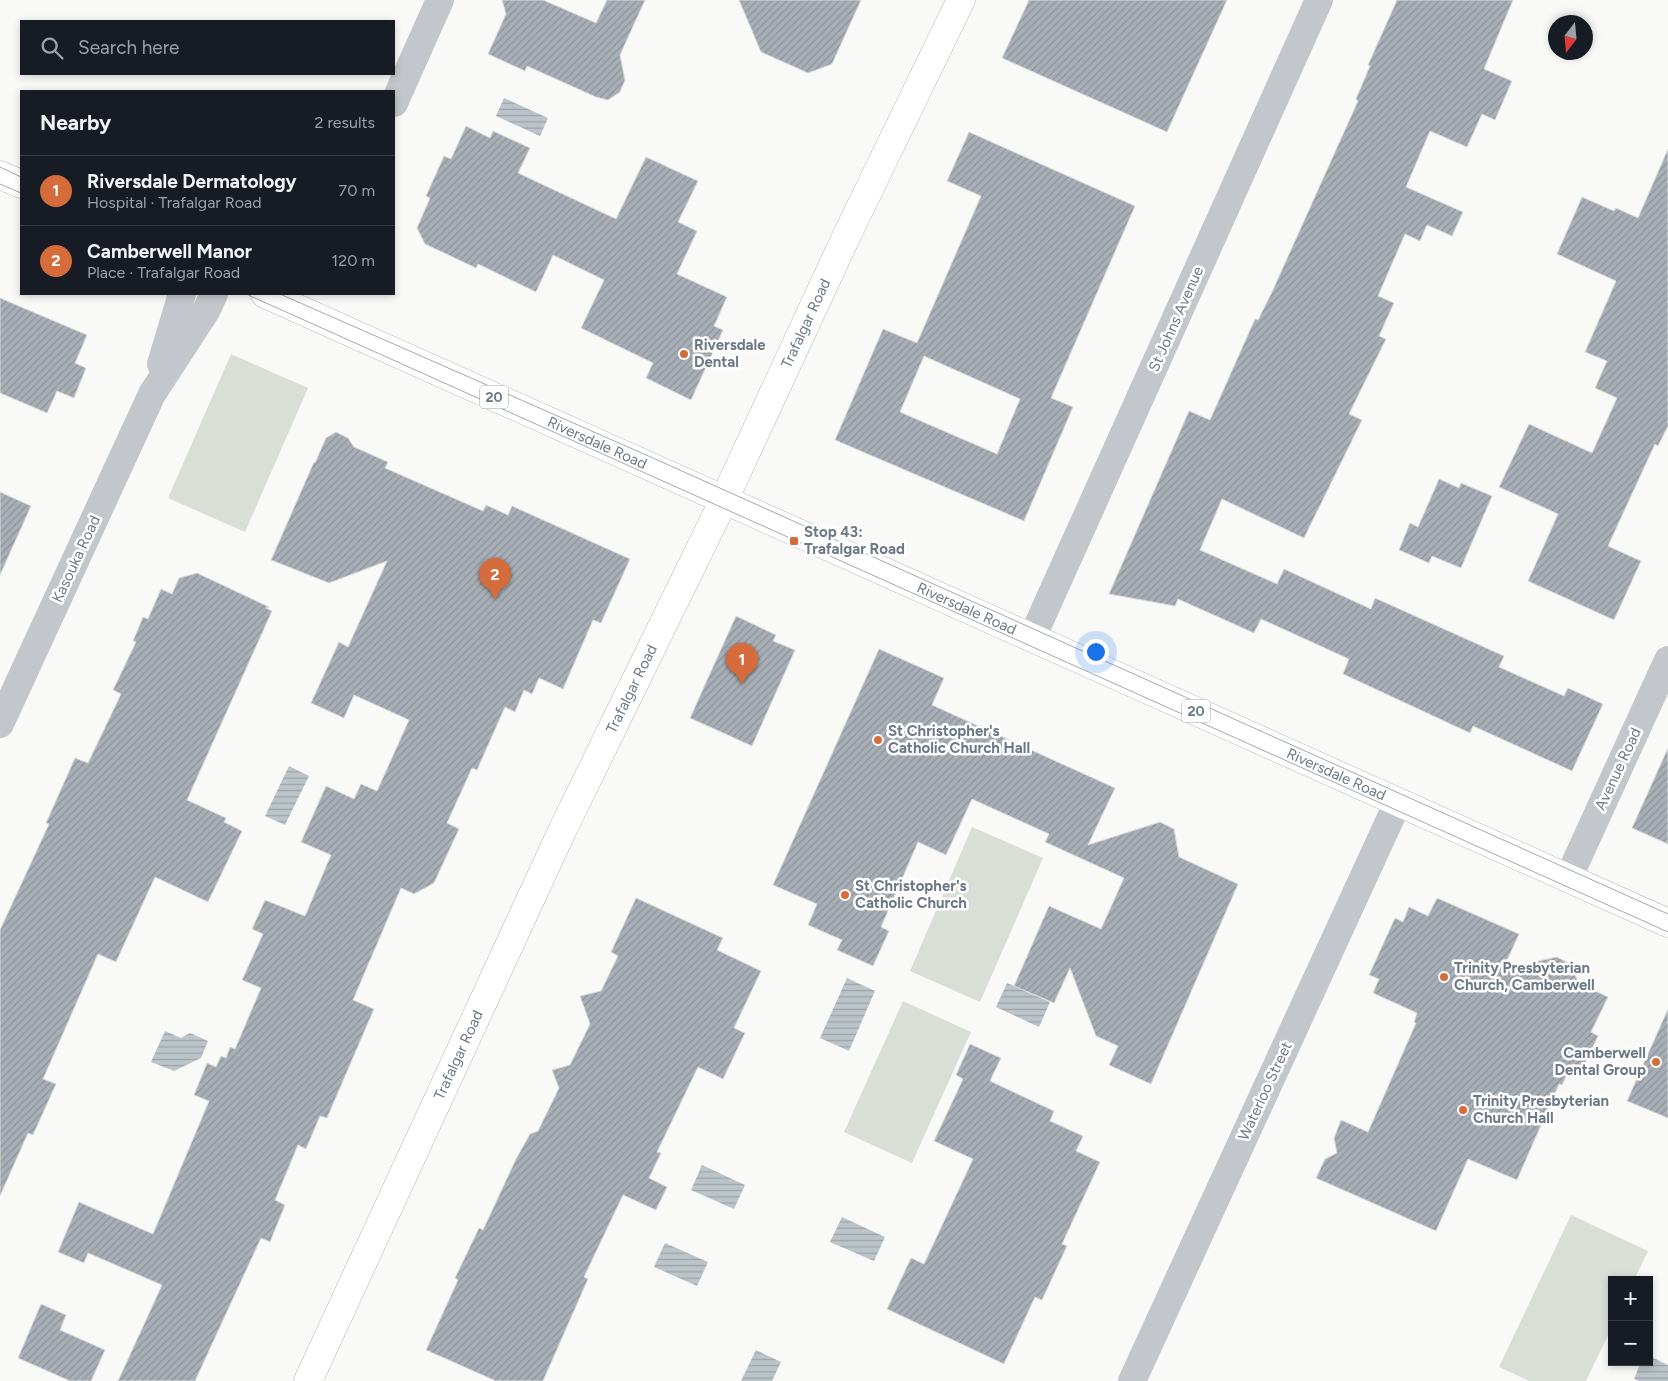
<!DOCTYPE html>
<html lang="en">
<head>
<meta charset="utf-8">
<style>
  body { margin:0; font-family:Figtree,sans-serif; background:#20242c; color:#f1f3f6 }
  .controls { position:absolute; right:15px; bottom:15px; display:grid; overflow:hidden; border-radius:0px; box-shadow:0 2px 8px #0003 }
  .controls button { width:45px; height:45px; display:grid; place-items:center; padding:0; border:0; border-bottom:1px solid #363941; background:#171b24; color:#f1f3f6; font:25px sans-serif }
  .compass { position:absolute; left:1548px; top:15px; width:45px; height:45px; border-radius:50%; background:#171b24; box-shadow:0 2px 8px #0003; rotate:196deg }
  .you { position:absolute; left:1095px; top:651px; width:18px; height:18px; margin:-12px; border:4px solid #fff; border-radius:50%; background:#1a73e8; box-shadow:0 0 0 8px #1a73e833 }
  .badge { display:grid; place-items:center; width:32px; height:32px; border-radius:50%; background:#d66c3b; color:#fff; font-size:16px; font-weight:700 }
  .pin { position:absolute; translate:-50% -41px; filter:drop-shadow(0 1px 2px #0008) }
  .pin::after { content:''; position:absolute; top:26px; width:18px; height:15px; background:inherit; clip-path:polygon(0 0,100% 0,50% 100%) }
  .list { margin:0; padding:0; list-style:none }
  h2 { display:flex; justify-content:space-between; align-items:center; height:65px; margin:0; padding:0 20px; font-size:21px }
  h2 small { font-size:16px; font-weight:400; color:#9ea1a6 }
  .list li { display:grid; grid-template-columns:32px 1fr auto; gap:15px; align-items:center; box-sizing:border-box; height:70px; padding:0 20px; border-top:1px solid #363941 }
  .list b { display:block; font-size:19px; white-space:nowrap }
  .list p { margin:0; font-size:16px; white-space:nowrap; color:#9ea1a6 }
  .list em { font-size:16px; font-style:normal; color:#9ea1a6 }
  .icon { flex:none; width:28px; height:28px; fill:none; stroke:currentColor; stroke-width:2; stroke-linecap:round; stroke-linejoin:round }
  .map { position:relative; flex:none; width:1668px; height:1381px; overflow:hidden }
  .search { position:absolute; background:#171b24; box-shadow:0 2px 8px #0003; left:20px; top:20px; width:375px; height:55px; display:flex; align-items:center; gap:12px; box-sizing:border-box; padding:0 18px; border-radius:0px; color:#9ea1a6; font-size:19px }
  .panel { position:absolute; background:#171b24; box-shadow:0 2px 8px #0003; left:20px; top:90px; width:375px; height:205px; border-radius:0px }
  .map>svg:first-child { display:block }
  .pitch { fill:#d9ded7 }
  .water { fill:url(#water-rules) }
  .building { fill:url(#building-hatch); stroke:#dbdbda; fill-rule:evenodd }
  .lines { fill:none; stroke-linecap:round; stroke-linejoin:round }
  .primary-casing { stroke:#b4b8bd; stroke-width:29 }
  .street { stroke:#c3c6ca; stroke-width:28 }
  .primary { stroke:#fff; stroke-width:28 }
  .tram { stroke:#a3a8ae; stroke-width:1 }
  .poi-dot { fill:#d66c3b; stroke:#fff; stroke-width:2 }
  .labels { text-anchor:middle; stroke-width:5; stroke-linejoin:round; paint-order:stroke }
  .shield { fill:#fff; stroke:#97a0aa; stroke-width:1 }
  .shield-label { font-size:14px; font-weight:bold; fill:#6b7886 }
  .street-label { font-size:15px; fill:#6b7886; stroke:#fff }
  .poi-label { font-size:15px; font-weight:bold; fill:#6b7886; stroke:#fff; text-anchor:start }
</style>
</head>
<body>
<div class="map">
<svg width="1668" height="1381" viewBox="0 0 1668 1381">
  <defs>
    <pattern id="water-rules" width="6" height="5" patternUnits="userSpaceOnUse" patternTransform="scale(1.25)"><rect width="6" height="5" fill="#bbc4c9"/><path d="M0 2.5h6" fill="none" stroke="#9ca4a9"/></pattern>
    <pattern id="building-hatch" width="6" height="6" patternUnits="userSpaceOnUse" patternTransform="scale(1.25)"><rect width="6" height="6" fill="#a9afb6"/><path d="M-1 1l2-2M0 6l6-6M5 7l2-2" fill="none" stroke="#8e939a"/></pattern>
  </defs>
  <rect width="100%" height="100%" fill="#f9f9f8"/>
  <!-- pitch -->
  <path class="pitch" d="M 231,354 L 308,388 L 245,532 L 168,498 Z
    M 972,827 L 1043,858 L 980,1002 L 910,971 Z
    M 903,1001 L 971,1032 L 912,1163 L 844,1132 Z
    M 1571,1215 L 1648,1251 L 1634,1280 L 1612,1280 L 1612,1327 L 1586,1381 L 1529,1381 L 1499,1367 Z"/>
  <!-- water -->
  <path class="water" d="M 504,98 L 548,118 L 540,136 L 496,116 Z
    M 289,766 L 309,776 L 285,825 L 265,816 Z
    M 847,978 L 875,991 L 849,1051 L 820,1038 Z
    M 1007,983 L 1050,1002 L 1039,1027 L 996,1007 Z
    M 165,1031 L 181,1038 L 190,1033 L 208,1041 L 201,1058 L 174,1071 L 151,1062 Z
    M 702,1165 L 745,1185 L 734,1209 L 691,1190 Z
    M 842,1217 L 885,1237 L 874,1261 L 830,1242 Z
    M 665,1243 L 708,1262 L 697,1286 L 654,1267 Z
    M 756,1350 L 781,1362 L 772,1381 L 741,1381 Z
    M 1649,1356 L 1668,1365 L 1668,1381 L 1639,1381 L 1634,1379 L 1641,1362 L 1649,1362 Z"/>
  <!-- building -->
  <path class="building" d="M 502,0 L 543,0 L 596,23 L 607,0 L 645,0 L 620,55 L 625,80 L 620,92 L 608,100 L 596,97 L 527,66 L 525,71 L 488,54 L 506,14 Z
    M 739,0 L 861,0 L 832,64 L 808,73 L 761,52 Z
    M 1029,0 L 1227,0 L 1167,132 L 1002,58 Z
    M 1397,0 L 1513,0 L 1484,69 L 1512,81 L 1495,120 L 1482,114 L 1467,147 L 1430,131 L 1406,187 L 1463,212 L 1452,236 L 1427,225 L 1420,241 L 1405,234 L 1378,296 L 1394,303 L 1379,336 L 1386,339 L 1349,414 L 1362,420 L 1304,538 L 1222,499 L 1200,550 L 1277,584 L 1284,569 L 1371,609 L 1375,598 L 1504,656 L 1499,667 L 1564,696 L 1568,688 L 1603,704 L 1572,771 L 1473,726 L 1470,733 L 1343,674 L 1349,659 L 1261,619 L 1254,633 L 1178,599 L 1175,606 L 1109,594 L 1189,411 L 1210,420 L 1255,319 L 1258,320 L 1272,292 L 1358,101 L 1356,99 L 1370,66 L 1368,65 Z
    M 466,126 L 490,138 L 493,131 L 530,148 L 518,173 L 616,219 L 646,157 L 698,181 L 678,222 L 697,231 L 677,274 L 727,297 L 714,326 L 723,330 L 691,400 L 646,378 L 653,363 L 581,328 L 604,280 L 553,255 L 536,292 L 478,264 L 476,268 L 425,244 L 417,228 L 430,198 L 426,196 L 444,156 L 451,159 Z
    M 969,132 L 1135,206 L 1051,398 L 1073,407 L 1024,521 L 835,440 L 883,329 L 917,343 L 981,196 L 947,181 ZM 924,356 L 1020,399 L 997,454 L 900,412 Z
    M 1668,149 L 1668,426 L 1658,446 L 1655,444 L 1608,546 L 1641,561 L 1614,620 L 1528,581 L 1558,514 L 1499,487 L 1529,424 L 1592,453 L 1617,398 L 1595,388 L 1607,361 L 1585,352 L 1616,281 L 1557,254 L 1582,197 L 1614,211 L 1616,208 L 1638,218 Z
    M 0,298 L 87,335 L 75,363 L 86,368 L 74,398 L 57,391 L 47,413 L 0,393 Z
    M 336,432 L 348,438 L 354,447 L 388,462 L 385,468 L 483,511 L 486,505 L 508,515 L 512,506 L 630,559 L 601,623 L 593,620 L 563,689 L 539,678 L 532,694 L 524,690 L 515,712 L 505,707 L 477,770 L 472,768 L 447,823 L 459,829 L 434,883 L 414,894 L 401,888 L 353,1000 L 374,1009 L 327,1118 L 320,1116 L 306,1149 L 298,1145 L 275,1200 L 285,1205 L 270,1242 L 261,1238 L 195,1381 L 118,1381 L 162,1285 L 88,1253 L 84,1263 L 58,1252 L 79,1202 L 153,1234 L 209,1101 L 194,1095 L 207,1063 L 216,1067 L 221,1056 L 226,1058 L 230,1047 L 235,1049 L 261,988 L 242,980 L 263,934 L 252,929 L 265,900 L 305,916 L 331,855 L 301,842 L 326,786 L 354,799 L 361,784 L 377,791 L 409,720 L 354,695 L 344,718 L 311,703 L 339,642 L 348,647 L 387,561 L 329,583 L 271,560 L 314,462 L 315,463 L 326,438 Z
    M 1439,479 L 1459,488 L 1461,483 L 1492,496 L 1461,568 L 1432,556 L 1429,563 L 1399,550 L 1410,523 L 1418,527 Z
    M 0,492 L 31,506 L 0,575 Z
    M 197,573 L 269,607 L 266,608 L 272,611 L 187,800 L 226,818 L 224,822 L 242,831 L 208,902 L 155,877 L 116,962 L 98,954 L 43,1079 L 56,1084 L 33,1135 L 28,1133 L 0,1196 L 0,930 L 49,824 L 46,823 L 75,758 L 88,763 L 121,694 L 113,690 L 136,642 L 133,641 L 143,617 L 148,619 L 161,589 L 172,594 L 179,578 Z
    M 736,616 L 776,635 L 773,641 L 795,650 L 752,746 L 690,718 Z
    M 879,649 L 944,678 L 932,705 L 1115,788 L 1088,845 L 1160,822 L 1174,829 L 1179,857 L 1238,884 L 1151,1084 L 1109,1065 L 1118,1046 L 1096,1036 L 1070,968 L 1054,1003 L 1014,986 L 1049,906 L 1101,929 L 1124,878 L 1045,842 L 1049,834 L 972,799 L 946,855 L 918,842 L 881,927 L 889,931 L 873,966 L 837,950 L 842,940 L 808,925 L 817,904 L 773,885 Z
    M 1668,748 L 1668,844 L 1632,828 Z
    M 636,898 L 723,938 L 717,950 L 761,971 L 734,1028 L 745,1033 L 723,1079 L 698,1067 L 657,1152 L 661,1153 L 649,1178 L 667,1187 L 656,1210 L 623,1195 L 584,1277 L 588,1279 L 543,1381 L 496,1381 L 426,1350 L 458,1280 L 455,1278 L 479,1228 L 483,1230 L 516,1159 L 530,1134 L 538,1131 L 559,1088 L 552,1070 L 570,1065 L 590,1024 L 580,996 L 601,991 L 618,956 L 611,952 Z
    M 1437,898 L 1519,934 L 1503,969 L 1557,957 L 1568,963 L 1580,984 L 1608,997 L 1591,1032 L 1598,1036 L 1583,1068 L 1572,1064 L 1562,1085 L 1559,1084 L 1517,1180 L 1468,1159 L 1436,1231 L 1316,1178 L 1325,1159 L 1337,1153 L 1334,1138 L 1341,1120 L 1368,1132 L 1416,1023 L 1414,1022 L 1417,1013 L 1373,993 L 1379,979 L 1369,975 L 1395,918 L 1403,922 L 1409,907 L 1428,916 Z
    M 1668,1009 L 1668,1118 L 1627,1101 Z
    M 970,1044 L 1001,1058 L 990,1081 L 1054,1111 L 1050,1121 L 1083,1136 L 1076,1151 L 1100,1162 L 1062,1244 L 1067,1246 L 1042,1300 L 1035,1297 L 1004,1364 L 887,1309 L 911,1258 L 924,1264 L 973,1159 L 934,1141 L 963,1079 L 956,1075 Z
    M 41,1304 L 66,1315 L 60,1330 L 105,1350 L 91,1381 L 70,1381 L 18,1358 Z"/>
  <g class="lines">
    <defs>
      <g id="primary">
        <path d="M 0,175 L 21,184"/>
        <path id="s1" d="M 265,294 L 1668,923"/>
        <path id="s2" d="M 308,1381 L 562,831 L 724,500 L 846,237 L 961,0"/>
      </g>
    </defs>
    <!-- primary casing -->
    <use href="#primary" class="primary-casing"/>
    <!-- street -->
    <path class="street" d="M 394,103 L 440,0
      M 161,364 L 182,294
      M 1032,638 L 1319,0
      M 0,724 L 152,394 L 206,311 L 214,294
      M 1568,879 L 1668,660
      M 1132,1381 L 1398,802"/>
    <!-- primary -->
    <use href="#primary" class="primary"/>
    <!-- tram -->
    <path class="tram" d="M 0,167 L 21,177
      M 0,184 L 21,193
      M 246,294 L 1668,932
      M 280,294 L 653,458 L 1668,914"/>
  </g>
  <!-- markers -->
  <g class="poi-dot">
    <circle cx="684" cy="354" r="5"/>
    <rect x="789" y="536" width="10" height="10" rx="2.5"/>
    <circle cx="878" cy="740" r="5"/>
    <circle cx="845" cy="895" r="5"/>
    <circle cx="1444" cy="977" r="5"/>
    <circle cx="1656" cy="1062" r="5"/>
    <circle cx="1463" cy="1110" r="5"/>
  </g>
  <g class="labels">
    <!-- shield labels -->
    <g class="shield">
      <rect x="480" y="385.5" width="28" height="23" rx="4"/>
      <rect x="1182" y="699.5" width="28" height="23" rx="4"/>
    </g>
    <g class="shield-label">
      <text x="494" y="402">20</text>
      <text x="1196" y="716">20</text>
    </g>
    <!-- street labels -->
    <g class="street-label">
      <text transform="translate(1176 319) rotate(-66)" y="5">St Johns Avenue</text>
      <text dy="5" stroke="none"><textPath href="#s2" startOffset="1169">Trafalgar Road</textPath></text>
      <text dy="5" stroke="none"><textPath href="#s1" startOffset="364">Riversdale Road</textPath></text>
      <text transform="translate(76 559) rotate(-65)" y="5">Kasouka Road</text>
      <text dy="5" stroke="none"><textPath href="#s1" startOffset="769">Riversdale Road</textPath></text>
      <text dy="5" stroke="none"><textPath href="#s2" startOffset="764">Trafalgar Road</textPath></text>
      <text transform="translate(1618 769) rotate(-65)" y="5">Avenue Road</text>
      <text dy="5" stroke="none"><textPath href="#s1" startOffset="1174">Riversdale Road</textPath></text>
      <text dy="5" stroke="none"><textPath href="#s2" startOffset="359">Trafalgar Road</textPath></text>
      <text transform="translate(1265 1091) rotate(-65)" y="5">Waterloo Street</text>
    </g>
    <!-- poi labels -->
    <g class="poi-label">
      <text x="694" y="350">Riversdale<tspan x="694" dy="17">Dental</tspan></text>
      <text x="804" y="537">Stop 43:<tspan x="804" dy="17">Trafalgar Road</tspan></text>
      <text x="888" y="736">St Christopher's<tspan x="888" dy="17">Catholic Church Hall</tspan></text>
      <text x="855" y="891">St Christopher's<tspan x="855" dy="17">Catholic Church</tspan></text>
      <text x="1454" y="973">Trinity Presbyterian<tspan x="1454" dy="17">Church, Camberwell</tspan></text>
      <text x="1646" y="1058" text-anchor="end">Camberwell<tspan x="1646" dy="17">Dental Group</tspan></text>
      <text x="1473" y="1106">Trinity Presbyterian<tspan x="1473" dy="17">Church Hall</tspan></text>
    </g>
  </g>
</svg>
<div class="controls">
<button>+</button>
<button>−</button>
</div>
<svg class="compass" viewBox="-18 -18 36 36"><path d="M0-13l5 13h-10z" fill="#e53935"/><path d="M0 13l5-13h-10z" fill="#9ea1a6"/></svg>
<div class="you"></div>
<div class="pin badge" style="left:742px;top:684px">1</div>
<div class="pin badge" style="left:495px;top:599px">2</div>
<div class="search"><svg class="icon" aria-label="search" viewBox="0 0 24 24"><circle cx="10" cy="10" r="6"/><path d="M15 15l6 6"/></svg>Search here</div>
<section class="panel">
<h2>Nearby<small>2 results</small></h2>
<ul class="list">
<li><span class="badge">1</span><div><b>Riversdale Dermatology</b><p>Hospital · Trafalgar Road</p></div><em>70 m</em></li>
<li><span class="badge">2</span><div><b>Camberwell Manor</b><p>Place · Trafalgar Road</p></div><em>120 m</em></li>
</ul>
</section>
</div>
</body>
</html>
